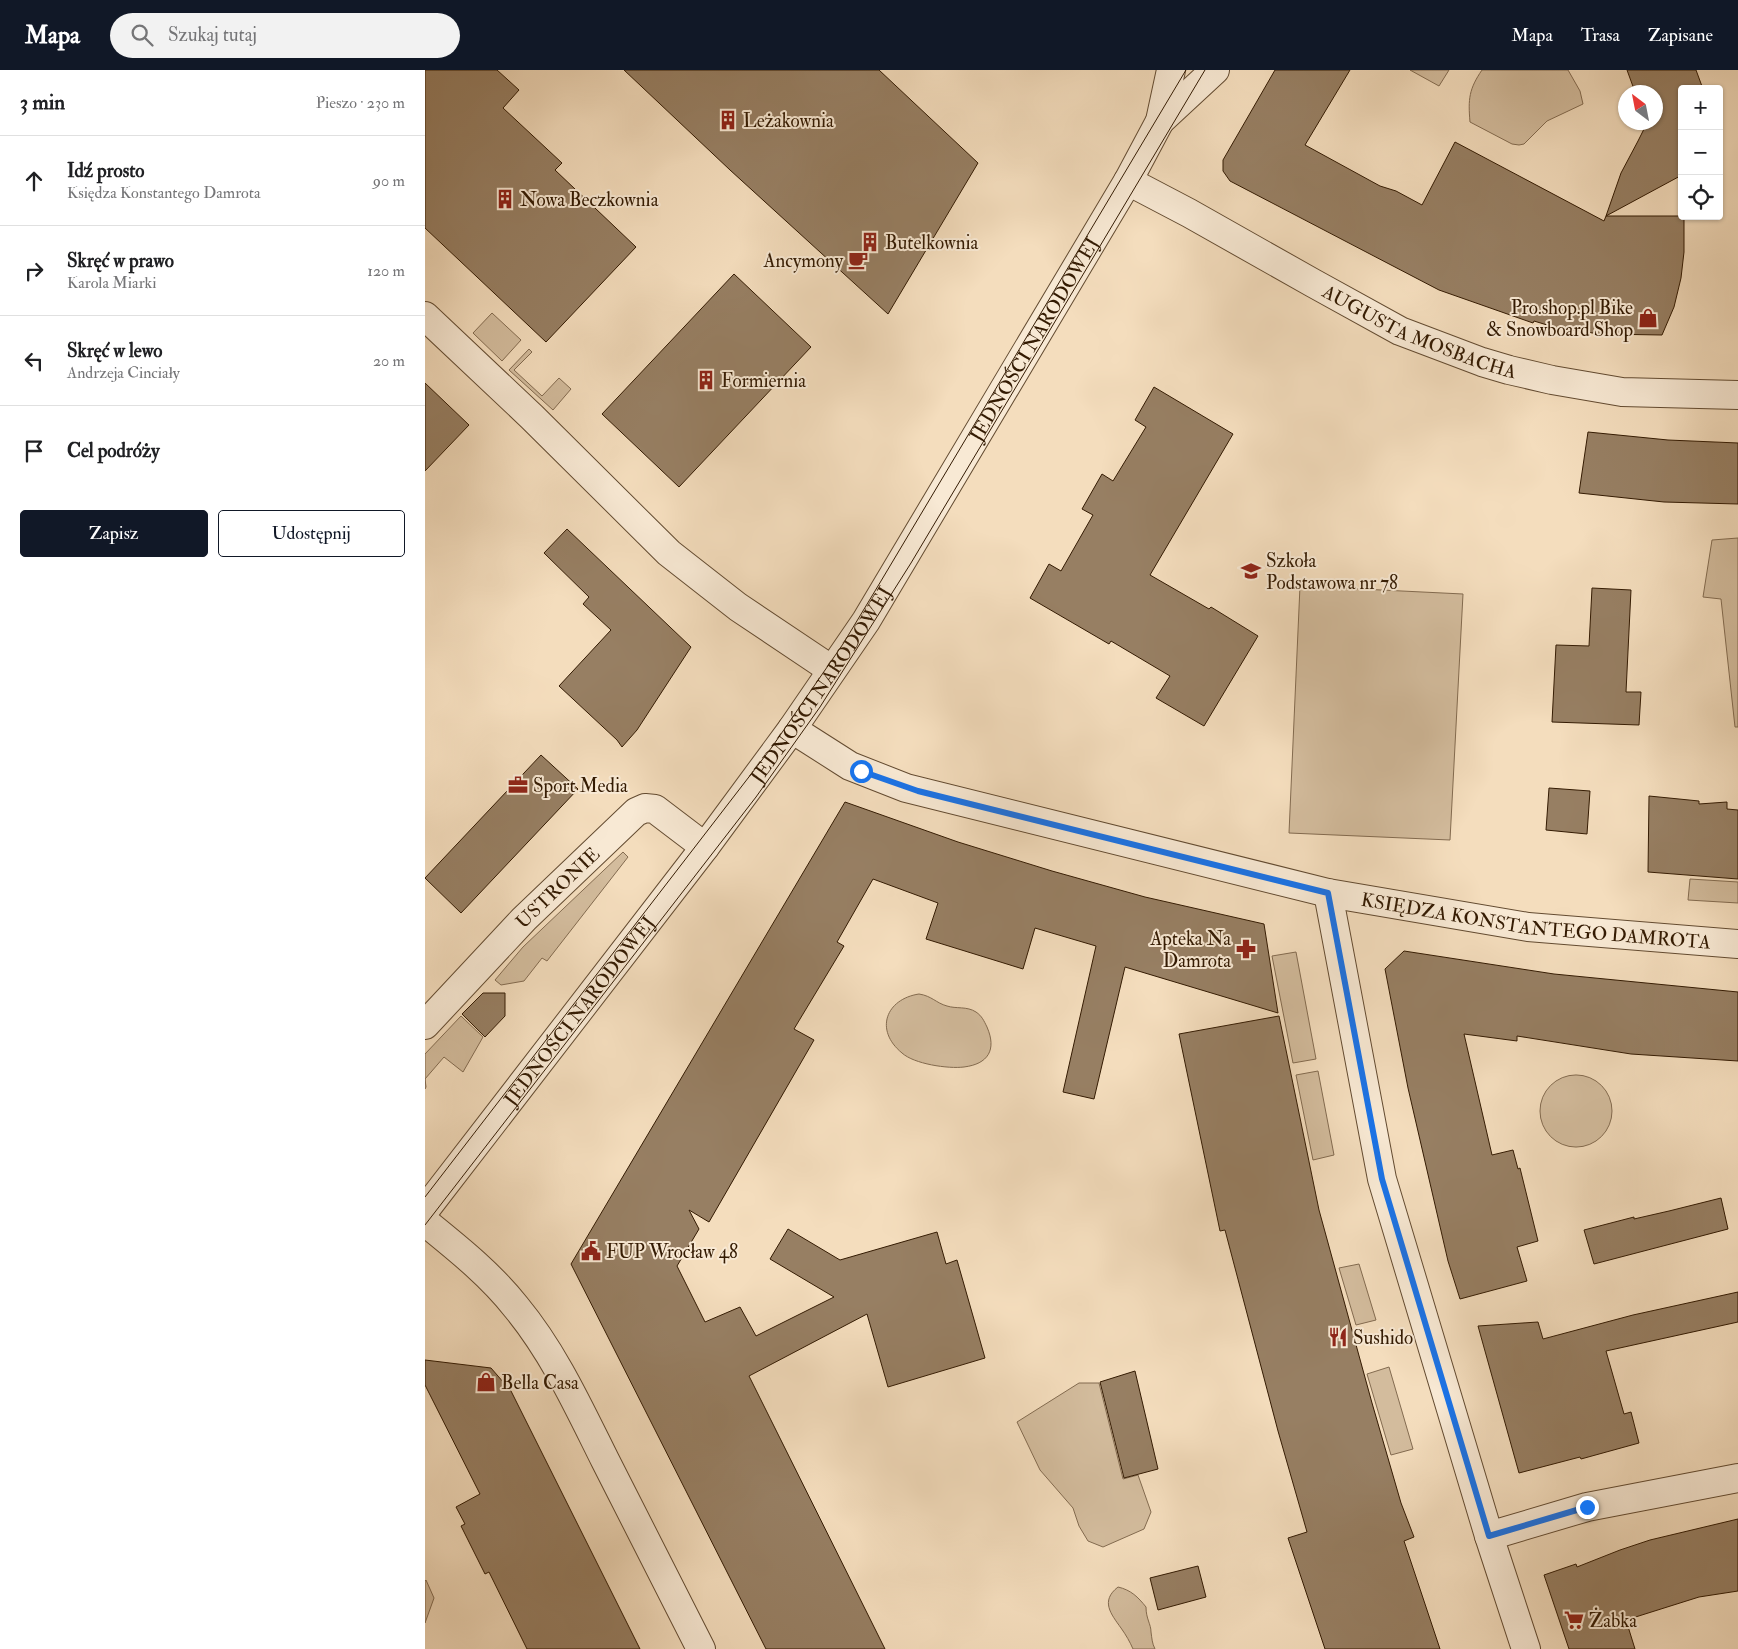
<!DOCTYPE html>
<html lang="pl">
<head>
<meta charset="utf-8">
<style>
  body { margin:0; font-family:"IM FELL Double Pica",serif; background:#f2f2f2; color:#202124 }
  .controls { position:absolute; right:15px; top:15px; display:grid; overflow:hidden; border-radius:5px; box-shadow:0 1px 4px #0004 }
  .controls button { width:45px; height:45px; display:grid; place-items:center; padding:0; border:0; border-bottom:1px solid #e0e0e0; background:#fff; color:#202124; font:25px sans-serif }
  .compass { position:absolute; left:1193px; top:15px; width:45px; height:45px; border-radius:50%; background:#fff; box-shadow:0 1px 4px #0004; rotate:328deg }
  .stop { position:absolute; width:15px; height:15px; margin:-11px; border:4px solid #1a73e8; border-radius:50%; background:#fff }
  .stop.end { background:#1a73e8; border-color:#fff; box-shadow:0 1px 5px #0008 }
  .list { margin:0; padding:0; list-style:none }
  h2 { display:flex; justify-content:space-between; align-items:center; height:65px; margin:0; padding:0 20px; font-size:21px }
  h2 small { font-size:16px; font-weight:400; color:#757577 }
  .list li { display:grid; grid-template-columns:32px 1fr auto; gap:15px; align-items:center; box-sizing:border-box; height:90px; padding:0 20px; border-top:1px solid #e0e0e0 }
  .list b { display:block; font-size:19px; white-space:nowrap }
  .list p { margin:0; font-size:16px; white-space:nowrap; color:#757577 }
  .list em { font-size:16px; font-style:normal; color:#757577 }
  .actions { display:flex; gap:10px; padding:15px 20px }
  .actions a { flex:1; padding:11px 0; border:1px solid #111827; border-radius:5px; text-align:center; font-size:18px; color:#111827 }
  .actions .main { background:#111827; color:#fff }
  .icon { flex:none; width:28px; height:28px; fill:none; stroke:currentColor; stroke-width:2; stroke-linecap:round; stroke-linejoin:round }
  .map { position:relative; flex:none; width:1313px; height:1579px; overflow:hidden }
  header { display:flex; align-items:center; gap:30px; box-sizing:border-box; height:70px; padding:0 25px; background:#111827; color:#fff }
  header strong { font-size:24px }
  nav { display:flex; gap:28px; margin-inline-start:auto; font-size:18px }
  .search { width:350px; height:45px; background:#f2f2f2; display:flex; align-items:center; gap:12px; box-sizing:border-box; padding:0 18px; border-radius:28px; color:#757577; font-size:19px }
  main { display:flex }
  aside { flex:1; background:#fff }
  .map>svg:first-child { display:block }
  .green { fill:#d3bc9d; stroke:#836b50 }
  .building { fill:#977f63; stroke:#331a02 }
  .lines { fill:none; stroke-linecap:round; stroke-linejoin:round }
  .minor-casing { stroke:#634b31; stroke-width:30 }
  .minor { stroke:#f8e9d4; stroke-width:28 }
  .tram { stroke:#331a02; stroke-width:1 }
  .route { stroke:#1a73e8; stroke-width:6 }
  .labels { text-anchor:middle; stroke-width:4; stroke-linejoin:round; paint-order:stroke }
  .poi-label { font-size:19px; fill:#331a02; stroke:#f8e9d4; text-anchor:start }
  .street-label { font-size:19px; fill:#331a02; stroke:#f8e9d4 }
</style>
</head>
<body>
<header>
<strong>Mapa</strong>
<div class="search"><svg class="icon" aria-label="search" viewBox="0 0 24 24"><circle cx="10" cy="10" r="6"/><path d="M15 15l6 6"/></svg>Szukaj tutaj</div>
<nav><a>Mapa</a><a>Trasa</a><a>Zapisane</a></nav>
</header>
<main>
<aside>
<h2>3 min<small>Pieszo · 230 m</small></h2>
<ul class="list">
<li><svg class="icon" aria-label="ahead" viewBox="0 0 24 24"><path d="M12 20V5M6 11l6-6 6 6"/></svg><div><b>Idź prosto</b><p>Księdza Konstantego Damrota</p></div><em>90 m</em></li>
<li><svg class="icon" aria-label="right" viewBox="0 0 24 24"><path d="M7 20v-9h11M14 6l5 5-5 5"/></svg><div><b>Skręć w prawo</b><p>Karola Miarki</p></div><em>120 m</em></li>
<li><svg class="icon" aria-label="left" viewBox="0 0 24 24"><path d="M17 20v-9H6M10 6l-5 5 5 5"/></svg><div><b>Skręć w lewo</b><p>Andrzeja Cinciały</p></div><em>20 m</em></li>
<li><svg class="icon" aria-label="arrive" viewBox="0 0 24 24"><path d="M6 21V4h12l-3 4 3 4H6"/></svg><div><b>Cel podróży</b></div></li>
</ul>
<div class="actions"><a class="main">Zapisz</a><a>Udostępnij</a></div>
</aside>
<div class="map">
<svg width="1313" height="1579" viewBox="0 0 1313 1579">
  <rect width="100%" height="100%" fill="#f4ddbd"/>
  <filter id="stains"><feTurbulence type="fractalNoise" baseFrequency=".004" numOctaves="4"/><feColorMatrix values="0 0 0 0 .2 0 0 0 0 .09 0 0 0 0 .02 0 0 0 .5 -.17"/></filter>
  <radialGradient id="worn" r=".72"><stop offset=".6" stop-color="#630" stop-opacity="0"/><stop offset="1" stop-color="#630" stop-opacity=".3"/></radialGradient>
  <!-- green -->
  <path class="green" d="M 985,0 L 1024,0 L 1014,16 Z
    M 1057,0 L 1143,0 L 1155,21 L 1158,34 L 1122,51 L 1099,74 L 1094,75 L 1087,74 L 1045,52 C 1043,29 1044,19 1057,0 Z
    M 67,243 L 96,270 L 77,291 L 48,263 Z
    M 104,279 L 107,282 L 89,300 L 117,326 L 134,308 L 146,319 L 128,340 L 84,300 Z
    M 1313,468 L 1313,657 L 1310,657 L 1296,529 L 1278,527 L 1287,470 Z
    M 875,516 L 1038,524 L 1025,770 L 864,763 Z
    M 198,782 L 203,787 L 122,891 L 117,888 L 99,911 L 76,915 L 70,910 L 98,877 Z
    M 1265,809 L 1313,812 L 1313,833 L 1263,830 Z
    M 871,882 L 891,989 L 868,993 L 847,886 Z
    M 494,924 C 507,926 511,933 522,936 C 531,939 542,936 551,942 C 557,946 559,951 562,957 C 572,980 563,994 539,997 C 523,999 489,994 477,983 C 449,960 461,929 494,924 Z
    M 36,946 L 58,967 L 38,1002 L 19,987 L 0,1009 L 1,1017 L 0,1019 L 0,984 Z
    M 893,1001 L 909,1085 L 888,1090 L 871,1005 Z
    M1115 1041a36 36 0 1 1 72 0a36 36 0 1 1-72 0Z
    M 934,1194 L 951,1250 L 931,1255 L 914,1198 Z
    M 964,1297 L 988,1379 L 966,1385 L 942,1304 Z
    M 654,1313 L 674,1313 L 698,1409 L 713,1405 L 726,1442 L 719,1459 L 678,1477 L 663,1471 L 654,1456 L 648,1438 L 615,1400 L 592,1352 Z
    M 1,1510 L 9,1528 L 0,1553 L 0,1511 Z
    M 693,1517 C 706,1520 713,1527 721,1537 C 721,1549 726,1554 726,1562 C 727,1569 727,1573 730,1579 L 708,1579 C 705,1572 701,1565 696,1558 C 686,1544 675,1531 693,1517 Z"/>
  <!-- building -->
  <path class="building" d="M 0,0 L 72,0 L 94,20 L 78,38 L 137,93 L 130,100 L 211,177 L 121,272 L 0,158 Z
    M 199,0 L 454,0 L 553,93 L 463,244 L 305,100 Z
    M 850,0 L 925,0 L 880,75 L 955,116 L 971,121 L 997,135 L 1030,72 L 1179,151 L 1181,146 L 1259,146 L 1259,182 L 1256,208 L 1249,237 L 1237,265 L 1175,264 L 1132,258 L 1109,251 L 1108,253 L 1014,220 L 805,111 L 798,101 L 798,90 Z
    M 1202,0 L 1271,0 L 1278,19 L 1257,19 L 1257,105 L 1181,146 L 1196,103 L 1213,71 L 1221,55 L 1220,52 L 1230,52 L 1230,22 L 1210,22 Z
    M 309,204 L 386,277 L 254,417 L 177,344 Z
    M 0,313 L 44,355 L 0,401 Z
    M 729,317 L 808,364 L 725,505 L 784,539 L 786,537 L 833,566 L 779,656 L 731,628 L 745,606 L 686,571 L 684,574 L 605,528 L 624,494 L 636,501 L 668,445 L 657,439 L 677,404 L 688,411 L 721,357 L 710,350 Z
    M 1163,362 L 1243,370 L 1313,373 L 1313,434 L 1239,432 L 1154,423 Z
    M 142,459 L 266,577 L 212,660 L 197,677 L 192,670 L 134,616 L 186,560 L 158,534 L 164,527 L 119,483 Z
    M 1167,518 L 1206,520 L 1201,622 L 1216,622 L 1214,655 L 1127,652 L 1131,575 L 1164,576 Z
    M 116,685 L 153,719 L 36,843 L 0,808 Z
    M 1124,718 L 1165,721 L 1162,764 L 1121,760 Z
    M 1224,726 L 1274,731 L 1274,734 L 1302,732 L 1302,739 L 1313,740 L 1313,809 L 1223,802 Z
    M 420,732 L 533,772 L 627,801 L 720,827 L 839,854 L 853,943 L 700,897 L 669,1029 L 638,1022 L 671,876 L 610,858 L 598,899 L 501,869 L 513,833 L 448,809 L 412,872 L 419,876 L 369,959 L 389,970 L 284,1152 L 264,1140 L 274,1159 L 252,1196 L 280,1252 L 315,1237 L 331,1266 L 409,1227 L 345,1189 L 363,1159 L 415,1190 L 512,1162 L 521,1194 L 532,1190 L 560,1288 L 463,1317 L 442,1244 L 324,1306 L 460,1579 L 341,1579 L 146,1194 Z
    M 979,881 L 1129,904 L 1313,922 L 1313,991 L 1206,984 L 1092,966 L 1092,971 L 1039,964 L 1067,1085 L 1088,1080 L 1093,1099 L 1095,1098 L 1113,1171 L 1092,1177 L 1102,1211 L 1035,1229 L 1023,1191 L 983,1018 L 960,899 Z
    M 58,923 L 80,923 L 80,946 L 60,967 L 37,944 Z
    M 854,946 L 894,1140 L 947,1333 L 976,1433 L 989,1467 L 979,1471 L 1015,1579 L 900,1579 L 863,1468 L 882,1462 L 853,1361 L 800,1160 L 795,1161 L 754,964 Z
    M 1296,1128 L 1303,1159 L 1169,1194 L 1159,1160 L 1209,1147 L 1209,1149 L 1244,1141 Z
    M 1313,1222 L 1313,1252 L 1181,1281 L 1199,1344 L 1206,1342 L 1214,1373 L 1156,1389 L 1155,1387 L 1094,1403 L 1053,1256 L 1113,1252 L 1118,1269 L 1208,1245 Z
    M 0,1290 L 66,1298 L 86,1321 L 215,1579 L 102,1579 L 64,1502 L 60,1504 L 36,1456 L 40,1454 L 31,1437 L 55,1424 L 0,1315 Z
    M 710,1301 L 733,1399 L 699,1408 L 675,1312 Z
    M 1313,1449 L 1313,1521 L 1274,1527 L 1201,1550 L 1210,1579 L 1144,1579 L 1119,1505 L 1151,1494 L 1152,1497 L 1195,1480 L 1225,1470 Z
    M 773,1496 L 781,1527 L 733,1540 L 725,1508 Z"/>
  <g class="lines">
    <defs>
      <g id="minor">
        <path d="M 735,51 L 790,0"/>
        <path id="s1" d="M 703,111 L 764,143 L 888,213 L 975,261 L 1057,292 L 1084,300 L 1127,310 L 1197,322 L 1313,325"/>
        <path d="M 0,246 L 107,347 L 244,483 L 313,537 L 407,600"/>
        <path id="s2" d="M 367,659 L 425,696 L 481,718 L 903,823 L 1103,857 L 1313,874"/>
        <path d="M 903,823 L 957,1109 L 1064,1466 L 1101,1579"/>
        <path id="s3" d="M 0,955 L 99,849 L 211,742 L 220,738 L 230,739 L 280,777"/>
        <path id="s4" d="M 0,1140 L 280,777 L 367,659 L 441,551 L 703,111 L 735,51 L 746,0"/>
        <path d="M 0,1152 C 32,1178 65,1204 91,1237 C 129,1283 154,1338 180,1390 C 212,1453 244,1516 276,1579"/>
        <path d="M 1064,1466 L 1162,1437 L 1313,1408"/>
      </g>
    </defs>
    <!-- minor casing -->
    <use href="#minor" class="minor-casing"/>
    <!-- minor -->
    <use href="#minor" class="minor"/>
    <!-- tram -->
    <path class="tram" d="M 0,1127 L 347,677 L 418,574 L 456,511 L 761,0
      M 0,1155 L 331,727 L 395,637 L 486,493 L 780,0"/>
  </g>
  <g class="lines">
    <!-- route -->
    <path class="route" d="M 436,701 L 493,721 L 903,823 L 957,1109 L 1064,1466 L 1162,1437"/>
  </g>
  <!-- icons -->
  <defs>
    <symbol id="building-bare" viewBox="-9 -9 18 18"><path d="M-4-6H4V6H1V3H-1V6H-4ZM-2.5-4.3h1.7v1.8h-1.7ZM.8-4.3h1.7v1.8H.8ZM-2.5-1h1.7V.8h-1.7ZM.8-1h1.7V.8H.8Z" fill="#8f2418" stroke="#f8e9d4" stroke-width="2.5" paint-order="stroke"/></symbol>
    <symbol id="cafe-bare" viewBox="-9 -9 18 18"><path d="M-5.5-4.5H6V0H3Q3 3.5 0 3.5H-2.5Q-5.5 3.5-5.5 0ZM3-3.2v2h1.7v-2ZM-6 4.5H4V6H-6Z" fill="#8f2418" stroke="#f8e9d4" stroke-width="2.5" paint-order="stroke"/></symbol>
    <symbol id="shop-bare" viewBox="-9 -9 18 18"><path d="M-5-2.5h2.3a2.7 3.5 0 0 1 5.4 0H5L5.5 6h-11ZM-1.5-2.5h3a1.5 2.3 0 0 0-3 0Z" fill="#8f2418" stroke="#f8e9d4" stroke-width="2.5" paint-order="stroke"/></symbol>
    <symbol id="school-bare" viewBox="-9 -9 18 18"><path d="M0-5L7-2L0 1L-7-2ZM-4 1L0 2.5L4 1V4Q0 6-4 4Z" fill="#8f2418" stroke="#f8e9d4" stroke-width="2.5" paint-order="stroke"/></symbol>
    <symbol id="office-bare" viewBox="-9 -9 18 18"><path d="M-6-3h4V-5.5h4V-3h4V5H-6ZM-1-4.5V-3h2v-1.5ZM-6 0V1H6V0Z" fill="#8f2418" stroke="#f8e9d4" stroke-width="2.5" paint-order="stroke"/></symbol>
    <symbol id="pharmacy-bare" viewBox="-9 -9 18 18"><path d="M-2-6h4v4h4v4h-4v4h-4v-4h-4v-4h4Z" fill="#8f2418" stroke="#f8e9d4" stroke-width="2.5" paint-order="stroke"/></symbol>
    <symbol id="civic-bare" viewBox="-9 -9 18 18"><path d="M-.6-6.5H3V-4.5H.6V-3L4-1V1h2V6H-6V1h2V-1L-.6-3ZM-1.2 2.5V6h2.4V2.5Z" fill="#8f2418" stroke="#f8e9d4" stroke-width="2.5" paint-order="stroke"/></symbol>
    <symbol id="restaurant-bare" viewBox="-9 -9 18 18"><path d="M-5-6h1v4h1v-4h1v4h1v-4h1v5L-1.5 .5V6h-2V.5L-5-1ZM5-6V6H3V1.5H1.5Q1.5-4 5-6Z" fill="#8f2418" stroke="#f8e9d4" stroke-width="2.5" paint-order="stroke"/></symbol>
    <symbol id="supermarket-bare" viewBox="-9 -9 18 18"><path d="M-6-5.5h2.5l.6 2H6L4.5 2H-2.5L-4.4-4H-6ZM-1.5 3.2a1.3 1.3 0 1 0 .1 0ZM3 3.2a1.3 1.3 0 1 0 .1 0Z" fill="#8f2418" stroke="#f8e9d4" stroke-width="2.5" paint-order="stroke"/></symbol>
  </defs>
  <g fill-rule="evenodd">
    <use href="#building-bare" x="289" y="36" width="28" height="28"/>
    <use href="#building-bare" x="66" y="115" width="28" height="28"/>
    <use href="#building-bare" x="431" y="158" width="28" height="28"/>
    <use href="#cafe-bare" x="419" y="176" width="28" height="28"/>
    <use href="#shop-bare" x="1209" y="234" width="28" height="28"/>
    <use href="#building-bare" x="267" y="296" width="28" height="28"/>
    <use href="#school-bare" x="812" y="487" width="28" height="28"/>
    <use href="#office-bare" x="79" y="701" width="28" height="28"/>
    <use href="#pharmacy-bare" x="807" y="865" width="28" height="28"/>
    <use href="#civic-bare" x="152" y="1167" width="28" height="28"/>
    <use href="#restaurant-bare" x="899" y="1253" width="28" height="28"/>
    <use href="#shop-bare" x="47" y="1298" width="28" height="28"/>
    <use href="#supermarket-bare" x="1135" y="1536" width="28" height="28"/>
  </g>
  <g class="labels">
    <!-- poi labels -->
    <g class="poi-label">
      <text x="318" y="57">Leżakownia</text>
      <text x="95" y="136">Nowa Beczkownia</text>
      <text x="460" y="179">Butelkownia</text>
      <text x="418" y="197" text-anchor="end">Ancymony</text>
      <text x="1208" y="244" text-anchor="end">Pro.shop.pl Bike<tspan x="1208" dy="22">&amp; Snowboard Shop</tspan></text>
      <text x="296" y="317">Formiernia</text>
      <text x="841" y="497">Szkoła<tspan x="841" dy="22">Podstawowa nr 78</tspan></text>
      <text x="108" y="722">Sport Media</text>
      <text x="806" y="875" text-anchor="end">Apteka Na<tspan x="806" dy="22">Damrota</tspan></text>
      <text x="181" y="1188">FUP Wrocław 48</text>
      <text x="928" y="1274">Sushido</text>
      <text x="76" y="1319">Bella Casa</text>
      <text x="1164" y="1557">Żabka</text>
    </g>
    <!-- street labels -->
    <g class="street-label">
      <text dy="7" stroke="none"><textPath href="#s1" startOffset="329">AUGUSTA MOSBACHA</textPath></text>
      <text dy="7" stroke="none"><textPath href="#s4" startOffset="1064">JEDNOŚCI NARODOWEJ</textPath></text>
      <text dy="7" stroke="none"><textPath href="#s4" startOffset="658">JEDNOŚCI NARODOWEJ</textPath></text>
      <text dy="7" stroke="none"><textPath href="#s3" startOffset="191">USTRONIE</textPath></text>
      <text dy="7" stroke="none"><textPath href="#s2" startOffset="774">KSIĘDZA KONSTANTEGO DAMROTA</textPath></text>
      <text dy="7" stroke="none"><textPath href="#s4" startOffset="252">JEDNOŚCI NARODOWEJ</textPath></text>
    </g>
  </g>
  <rect width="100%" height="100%" filter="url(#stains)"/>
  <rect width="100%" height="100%" fill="url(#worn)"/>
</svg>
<div class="controls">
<button>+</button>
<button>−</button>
<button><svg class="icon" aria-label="locate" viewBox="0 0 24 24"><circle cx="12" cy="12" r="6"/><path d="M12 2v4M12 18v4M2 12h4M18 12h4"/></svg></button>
</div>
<svg class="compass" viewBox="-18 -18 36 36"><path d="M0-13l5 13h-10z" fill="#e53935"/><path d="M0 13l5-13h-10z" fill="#757577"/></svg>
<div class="stop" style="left:436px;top:701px"></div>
<div class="stop end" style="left:1162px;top:1437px"></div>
</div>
</main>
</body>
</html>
